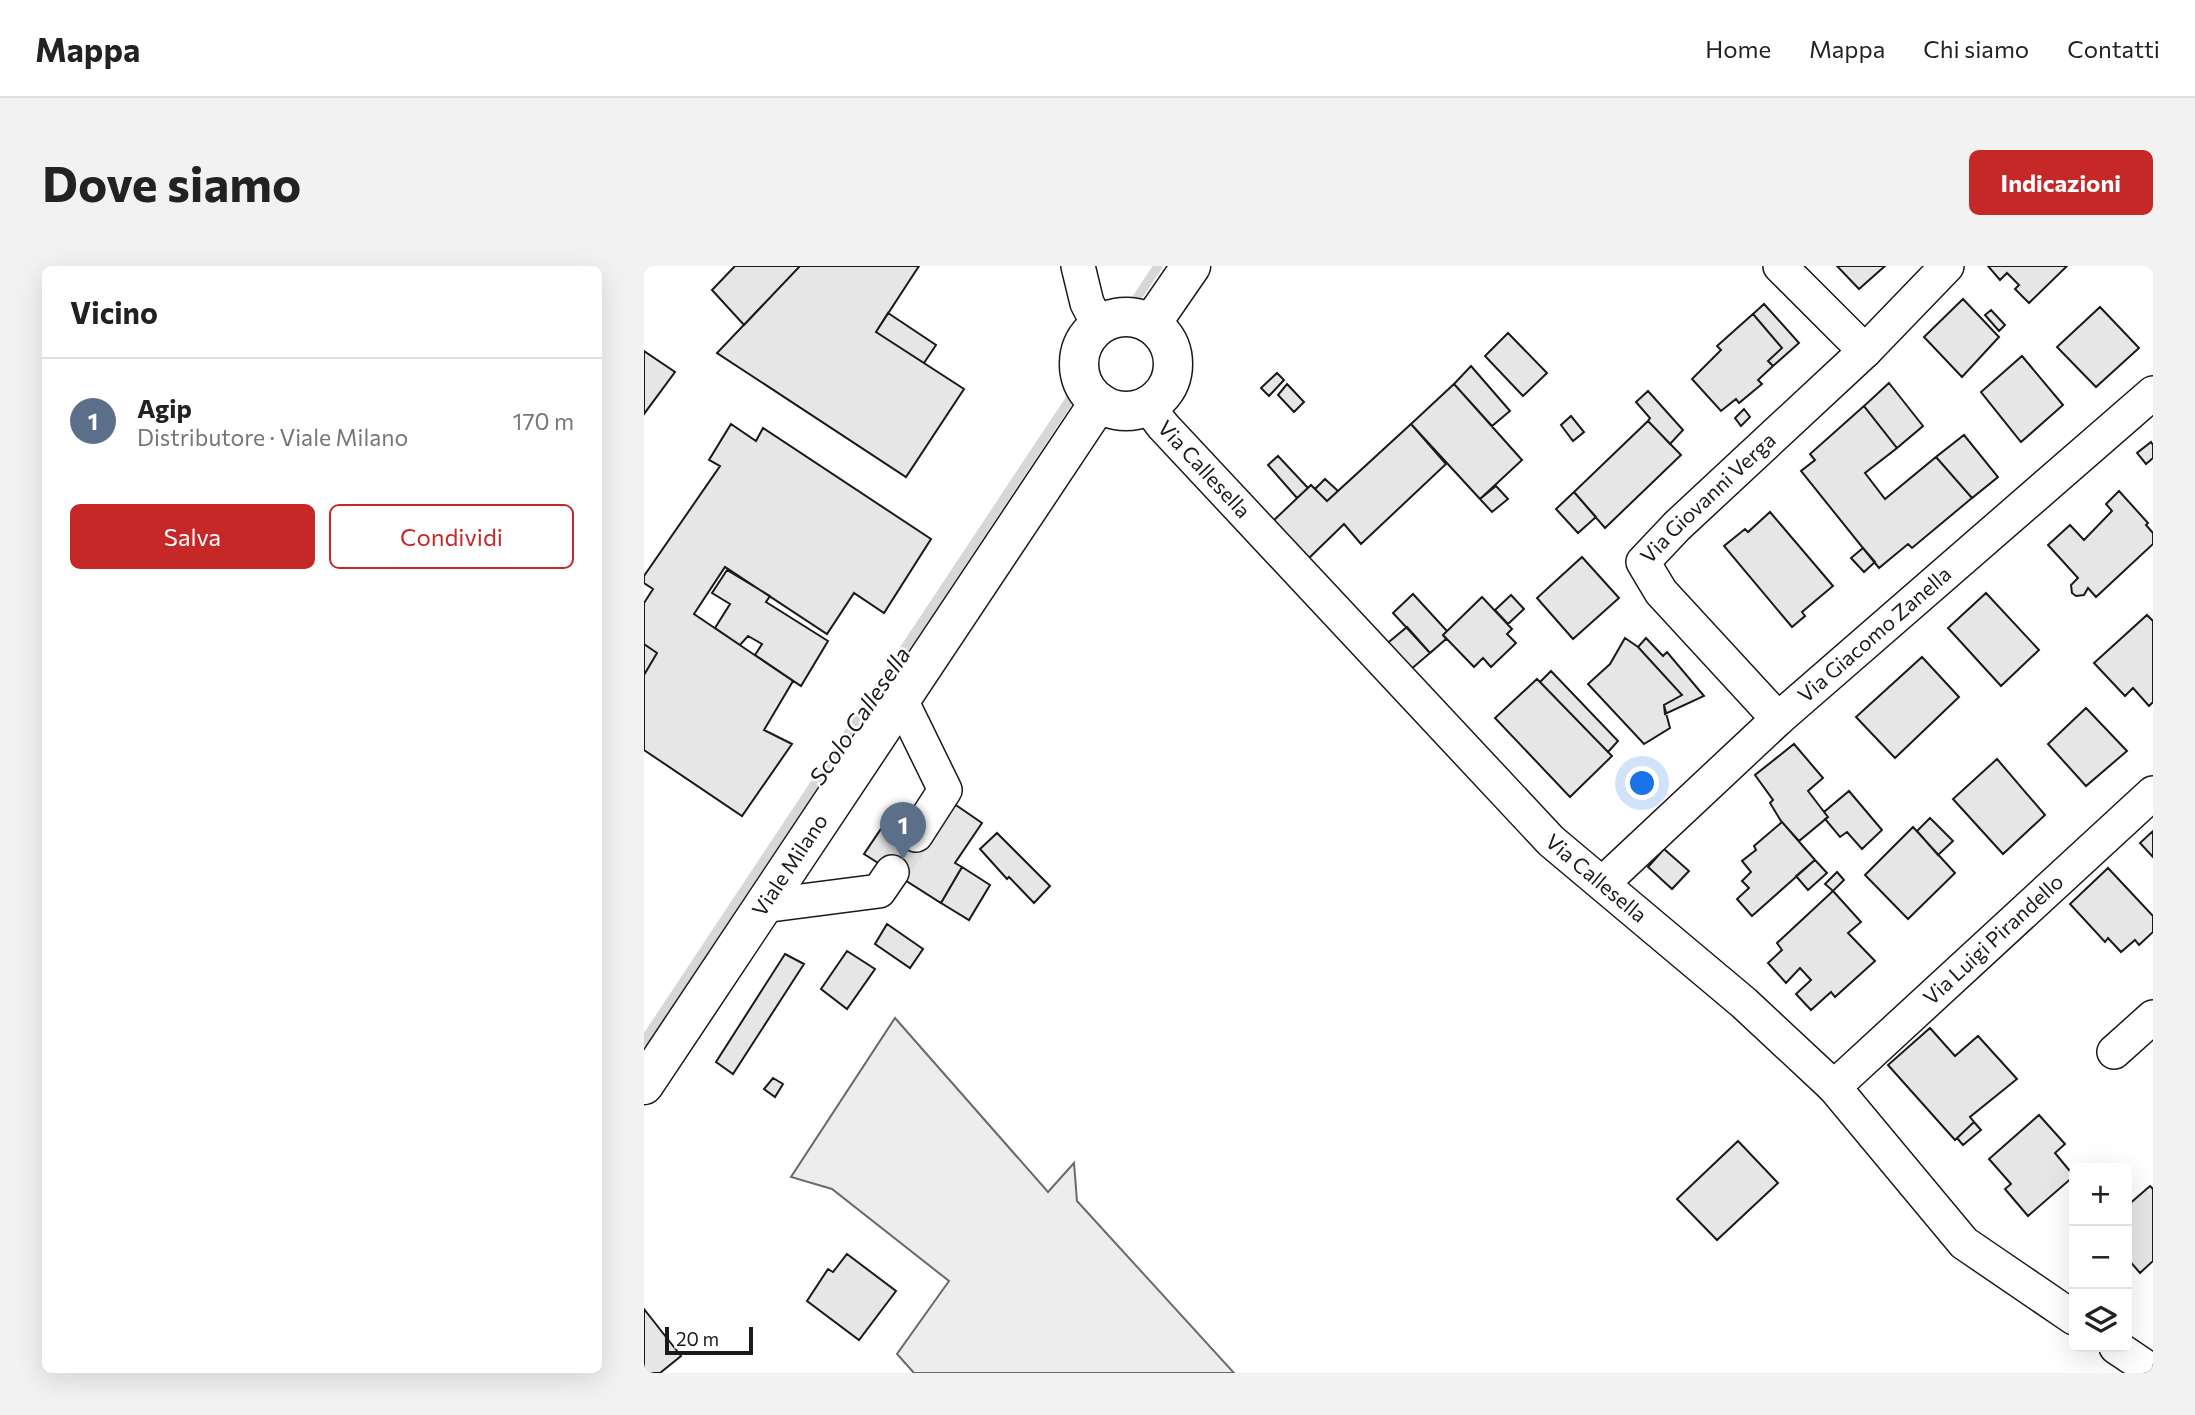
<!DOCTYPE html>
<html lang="it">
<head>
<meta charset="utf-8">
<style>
  body { margin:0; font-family:Commissioner,sans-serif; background:#f2f2f2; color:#222 }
  .controls { position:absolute; right:21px; bottom:21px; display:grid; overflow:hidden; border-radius:10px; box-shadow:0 7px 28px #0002 }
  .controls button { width:63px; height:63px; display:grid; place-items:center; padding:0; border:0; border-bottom:2px solid #e0e0e0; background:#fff; color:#222; font:35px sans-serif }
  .scale { position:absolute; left:21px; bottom:18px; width:88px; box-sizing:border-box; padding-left:7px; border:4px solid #1a1a1a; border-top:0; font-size:19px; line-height:24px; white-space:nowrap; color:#1a1a1a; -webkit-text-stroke:5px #fff; paint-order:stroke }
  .you { position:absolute; left:999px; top:518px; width:24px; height:24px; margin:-18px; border:5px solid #fff; border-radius:50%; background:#1a73e8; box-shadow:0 0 0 10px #1a73e833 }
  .badge { display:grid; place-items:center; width:46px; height:46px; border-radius:50%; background:#c62828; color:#fff; font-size:23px; font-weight:700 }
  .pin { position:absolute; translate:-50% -58px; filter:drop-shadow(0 2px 4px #0008) }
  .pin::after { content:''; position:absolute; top:37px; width:24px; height:21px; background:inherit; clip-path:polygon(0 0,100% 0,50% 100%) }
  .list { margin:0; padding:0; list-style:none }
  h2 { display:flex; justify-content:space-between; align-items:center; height:91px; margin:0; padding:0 28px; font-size:30px }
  h2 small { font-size:23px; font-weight:400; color:#767676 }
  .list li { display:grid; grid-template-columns:46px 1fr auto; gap:21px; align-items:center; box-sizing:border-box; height:126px; padding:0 28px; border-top:2px solid #e0e0e0 }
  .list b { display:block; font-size:26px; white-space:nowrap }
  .list p { margin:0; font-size:23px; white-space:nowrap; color:#767676 }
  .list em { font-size:23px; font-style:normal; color:#767676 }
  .actions { display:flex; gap:14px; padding:21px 28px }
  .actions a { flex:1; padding:16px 0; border:2px solid #c62828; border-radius:10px; text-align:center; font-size:24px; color:#c62828 }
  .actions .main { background:#c62828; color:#fff }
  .icon { flex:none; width:38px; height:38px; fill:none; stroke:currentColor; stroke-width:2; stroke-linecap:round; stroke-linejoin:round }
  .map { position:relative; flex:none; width:1509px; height:1107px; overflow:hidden; border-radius:10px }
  header { display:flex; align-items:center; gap:42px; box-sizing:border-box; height:98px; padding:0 35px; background:#fff; border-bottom:2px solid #e0e0e0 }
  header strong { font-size:33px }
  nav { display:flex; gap:38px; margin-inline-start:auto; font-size:24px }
  .intro { display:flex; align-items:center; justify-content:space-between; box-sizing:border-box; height:168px; padding:0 42px }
  h1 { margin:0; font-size:49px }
  .button { padding:18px 32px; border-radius:10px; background:#c62828; color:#fff; font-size:24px; font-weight:700 }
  main { display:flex; gap:42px; padding:0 42px }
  aside { flex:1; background:#fff; border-radius:10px; box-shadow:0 7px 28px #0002 }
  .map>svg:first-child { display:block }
  .built { fill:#ededed; stroke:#6a6a6a; stroke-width:2 }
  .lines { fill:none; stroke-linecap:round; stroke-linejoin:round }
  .stream { stroke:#d7d7d7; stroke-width:9 }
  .building { fill:#e6e6e6; stroke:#1a1a1a; stroke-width:2 }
  .minor-tunnel { stroke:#ddd; stroke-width:33; stroke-dasharray:33 17; stroke-linecap:butt }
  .minor-casing { stroke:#1a1a1a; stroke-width:36 }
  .major-casing { stroke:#1a1a1a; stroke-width:41 }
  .minor { stroke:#fff; stroke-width:33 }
  .major { stroke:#fff; stroke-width:38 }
  .labels { text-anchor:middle; stroke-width:5; stroke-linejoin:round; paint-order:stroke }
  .street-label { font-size:21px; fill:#1a1a1a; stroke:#fff }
  .water-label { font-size:23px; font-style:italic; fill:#1a1a1a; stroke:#fff }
</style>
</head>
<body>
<header>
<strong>Mappa</strong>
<nav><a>Home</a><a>Mappa</a><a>Chi siamo</a><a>Contatti</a></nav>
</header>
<div class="intro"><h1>Dove siamo</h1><a class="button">Indicazioni</a></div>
<main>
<aside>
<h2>Vicino<small></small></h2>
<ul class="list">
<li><span class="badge" style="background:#5c6f8a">1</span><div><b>Agip</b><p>Distributore · Viale Milano</p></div><em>170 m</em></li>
</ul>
<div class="actions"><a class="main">Salva</a><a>Condividi</a></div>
</aside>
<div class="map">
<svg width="1509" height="1107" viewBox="0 0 1509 1107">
  <rect width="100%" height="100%" fill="#fff"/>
  <!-- built -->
  <path class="built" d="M 251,752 L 404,926 L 430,897 L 433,935 L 590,1107 L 270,1107 L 253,1088 L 305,1015 L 188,923 L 147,911 Z"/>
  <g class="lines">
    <!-- stream -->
    <path class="stream" d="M 487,41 L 514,0
      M 0,775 L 432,124"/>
  </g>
  <!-- building -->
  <path class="building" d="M 91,0 L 156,0 L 100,59 L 68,24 Z
    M 156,0 L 275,0 L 232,66 L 320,123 L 262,211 L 73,87 Z
    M 1193,0 L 1241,0 L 1215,23 Z
    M 1344,0 L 1423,0 L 1385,37 L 1371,23 L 1375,19 L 1363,7 L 1356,14 Z
    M 1319,33 L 1355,71 L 1318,111 L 1280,71 Z
    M 1120,38 L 1155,77 L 1129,100 L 1124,95 L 1138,82 L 1109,48 Z
    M 1456,41 L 1495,82 L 1452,121 L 1413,81 Z
    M 1347,44 L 1361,59 L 1355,65 L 1341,49 Z
    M 244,47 L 292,79 L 280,97 L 232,66 Z
    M 1109,48 L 1138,82 L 1124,95 L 1129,100 L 1114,114 L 1118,118 L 1095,137 L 1092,133 L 1077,145 L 1048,113 L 1077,84 L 1073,80 Z
    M 864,67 L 903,107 L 879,130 L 841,90 Z
    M 0,85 L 31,106 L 0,148 Z
    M 1378,90 L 1419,139 L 1377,176 L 1337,126 Z
    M 827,100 L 866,145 L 848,160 L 810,118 Z
    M 633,107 L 640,114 L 625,130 L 617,122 Z
    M 1245,117 L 1279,160 L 1253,182 L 1220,140 Z
    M 643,118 L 660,136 L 650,146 L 634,129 Z
    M 810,118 L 878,194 L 836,233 L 767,158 Z
    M 1004,125 L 1039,164 L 1026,178 L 1004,155 L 1006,152 L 992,136 Z
    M 1220,140 L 1253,182 L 1221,207 L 1241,233 L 1292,191 L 1328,232 L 1268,282 L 1264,278 L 1235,302 L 1157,205 L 1171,194 L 1166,188 Z
    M 1100,143 L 1106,151 L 1097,160 L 1091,152 Z
    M 927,150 L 940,166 L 929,175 L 917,159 Z
    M 1004,155 L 1037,189 L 961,262 L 930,226 Z
    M 87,158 L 112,175 L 119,162 L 287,273 L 240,347 L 210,327 L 183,368 L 81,301 L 50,348 L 149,415 L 120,464 L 148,478 L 98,550 L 0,484 L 0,409 L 13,387 L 0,378 L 0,337 L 9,323 L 0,317 L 0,310 L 76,200 L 65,194 Z
    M 767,158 L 802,198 L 717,278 L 700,258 L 664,293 L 629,255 L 667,219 L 683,235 Z
    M 1320,169 L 1354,211 L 1328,232 L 1292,191 Z
    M 1507,176 L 1509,179 L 1509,192 L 1502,198 L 1493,187 Z
    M 634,190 L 664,222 L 653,232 L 624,199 Z
    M 681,213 L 694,225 L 683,235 L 671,223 Z
    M 852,220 L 864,233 L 848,246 L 836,233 Z
    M 1475,225 L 1504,257 L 1502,259 L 1509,267 L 1509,278 L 1452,331 L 1444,322 L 1440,329 L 1432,330 L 1428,327 L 1427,319 L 1434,312 L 1404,279 L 1426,259 L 1440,274 L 1468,245 L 1462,238 Z
    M 930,226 L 952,251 L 934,267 L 912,243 Z
    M 1126,246 L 1189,320 L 1158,346 L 1161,350 L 1148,361 L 1080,280 L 1101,263 L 1104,266 Z
    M 1219,282 L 1231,296 L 1220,306 L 1207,292 Z
    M 938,291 L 975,332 L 929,373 L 893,332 Z
    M 83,304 L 126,330 L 122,336 L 184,375 L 157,420 L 111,389 L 118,378 L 104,370 L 96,379 L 71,362 L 86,338 L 68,327 Z
    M 1342,327 L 1395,384 L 1357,420 L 1304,362 Z
    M 769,328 L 803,365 L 799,369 L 802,373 L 786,387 L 749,347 Z
    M 867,329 L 880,343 L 864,358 L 851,344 Z
    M 838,331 L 868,363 L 863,368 L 872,377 L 847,401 L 839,392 L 830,401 L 799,369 Z
    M 1503,349 L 1509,355 L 1509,436 L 1505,440 L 1489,422 L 1481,430 L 1450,397 Z
    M 763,361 L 786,387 L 765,405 L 740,380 Z
    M 981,372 L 994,381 L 1038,429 L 1020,439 L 1026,462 L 1000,478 L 944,418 L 966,398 Z
    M 1002,372 L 1019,390 L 1023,386 L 1060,430 L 1021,448 L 1020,439 L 1038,429 L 994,381 Z
    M 0,378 L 13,387 L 0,409 Z
    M 1278,391 L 1315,431 L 1251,492 L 1212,451 Z
    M 907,405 L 974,475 L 964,486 L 896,416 Z
    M 893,413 L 968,490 L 926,531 L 851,452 Z
    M 1442,442 L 1483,485 L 1442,520 L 1404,478 Z
    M 1150,478 L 1179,512 L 1164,525 L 1184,551 L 1155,575 L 1137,555 L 1126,537 L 1129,534 L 1111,509 Z
    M 1353,493 L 1401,549 L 1359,588 L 1309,533 Z
    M 1205,525 L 1238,564 L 1218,583 L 1203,566 L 1196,571 L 1181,553 L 1184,551 L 1180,546 Z
    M 306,535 L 338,557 L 311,597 L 318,601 L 297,637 L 220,588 L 245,551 L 280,574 Z
    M 1286,552 L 1309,575 L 1294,589 L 1273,565 Z
    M 1138,556 L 1171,594 L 1108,650 L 1093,633 L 1105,622 L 1098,615 L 1107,606 L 1098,595 L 1112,584 L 1110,580 Z
    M 1269,561 L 1311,607 L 1264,653 L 1221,609 Z
    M 1509,565 L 1509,591 L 1496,577 Z
    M 353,567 L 406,620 L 390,637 L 365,611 L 363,613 L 336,583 Z
    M 1020,583 L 1045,605 L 1028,623 L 1004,601 Z
    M 1171,594 L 1183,607 L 1164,624 L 1152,610 Z
    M 318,601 L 346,619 L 325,654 L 297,637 Z
    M 1464,602 L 1509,650 L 1509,666 L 1495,679 L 1491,674 L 1477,686 L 1464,672 L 1461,676 L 1426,638 Z
    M 1193,606 L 1200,614 L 1189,625 L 1181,618 Z
    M 1189,625 L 1217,656 L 1204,667 L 1231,695 L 1191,731 L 1187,726 L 1167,744 L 1152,728 L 1167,714 L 1156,702 L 1142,717 L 1124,697 L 1138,684 L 1133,677 Z
    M 243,658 L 279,683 L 266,702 L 231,678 Z
    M 203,685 L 231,703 L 203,743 L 177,723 Z
    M 141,688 L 160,698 L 89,808 L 72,796 Z
    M 1286,762 L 1311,790 L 1334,770 L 1373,813 L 1326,851 L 1330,856 L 1311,874 L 1244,799 Z
    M 129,812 L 139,818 L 131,831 L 120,823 Z
    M 1395,849 L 1421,878 L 1411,887 L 1430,910 L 1384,950 L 1361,923 L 1367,918 L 1345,893 Z
    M 1330,856 L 1337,864 L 1319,879 L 1313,872 Z
    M 1094,875 L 1134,917 L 1073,974 L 1033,933 Z
    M 1506,920 L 1509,923 L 1509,995 L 1496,1007 L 1483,992 L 1483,940 Z
    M 203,988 L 252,1025 L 215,1074 L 163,1035 L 184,1003 L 189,1006 Z
    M 0,1043 L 37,1090 L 16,1107 L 0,1107 Z"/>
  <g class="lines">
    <!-- minor-tunnel -->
    <path class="minor-tunnel" d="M 248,606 L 272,569"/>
    <defs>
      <g id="minor">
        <path d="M 434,0 L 443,37 L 455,60"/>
        <path d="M 1136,0 L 1221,85"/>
        <path id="s1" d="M 503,139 L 519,160 L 907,575 L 1100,737 L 1190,821 L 1320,977 L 1430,1052"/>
        <path d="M 257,434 L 301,524 L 272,569"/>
        <path id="s2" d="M 1134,453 L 1017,326 L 999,296 L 1033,260 L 1221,85 L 1303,0"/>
        <path id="s3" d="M 959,617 L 1134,453 L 1509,127"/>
        <path d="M 119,640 L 235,625 L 248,606"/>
        <path d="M 1470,786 L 1509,751"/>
        <path id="s4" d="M 1190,821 L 1509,527"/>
        <path d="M 1472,1081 L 1509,1106"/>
      </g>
      <g id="major">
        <circle cx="482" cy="98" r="47"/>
        <path d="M 507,58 L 547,0"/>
        <path id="s5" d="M 0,819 L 455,136"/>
      </g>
    </defs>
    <!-- minor casing -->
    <use href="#minor" class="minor-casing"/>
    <!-- major casing -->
    <use href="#major" class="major-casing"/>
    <!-- minor -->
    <use href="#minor" class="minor"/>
    <!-- major -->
    <use href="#major" class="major"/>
  </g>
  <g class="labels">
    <!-- street labels -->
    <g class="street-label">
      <text dy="7" stroke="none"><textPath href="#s1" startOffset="86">Via Callesella</textPath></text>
      <text dy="7" stroke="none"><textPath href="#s2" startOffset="299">Via Giovanni Verga</textPath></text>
      <text dy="7" stroke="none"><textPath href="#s3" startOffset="368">Via Giacomo Zanella</textPath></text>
      <text dy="7" stroke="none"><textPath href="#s5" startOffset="264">Viale Milano</textPath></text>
      <text dy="7" stroke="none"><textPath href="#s1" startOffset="653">Via Callesella</textPath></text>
      <text dy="7" stroke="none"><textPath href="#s4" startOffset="217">Via Luigi Pirandello</textPath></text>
    </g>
    <!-- water labels -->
    <g class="water-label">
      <text transform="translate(216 450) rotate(-56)" y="8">Scolo Callesella</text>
    </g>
  </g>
</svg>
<div class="controls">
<button>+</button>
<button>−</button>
<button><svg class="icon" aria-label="layers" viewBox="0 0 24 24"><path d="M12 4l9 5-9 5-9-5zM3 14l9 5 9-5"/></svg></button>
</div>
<div class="scale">20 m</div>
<div class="you"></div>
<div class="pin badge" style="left:259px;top:594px;background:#5c6f8a">1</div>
</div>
</main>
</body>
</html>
